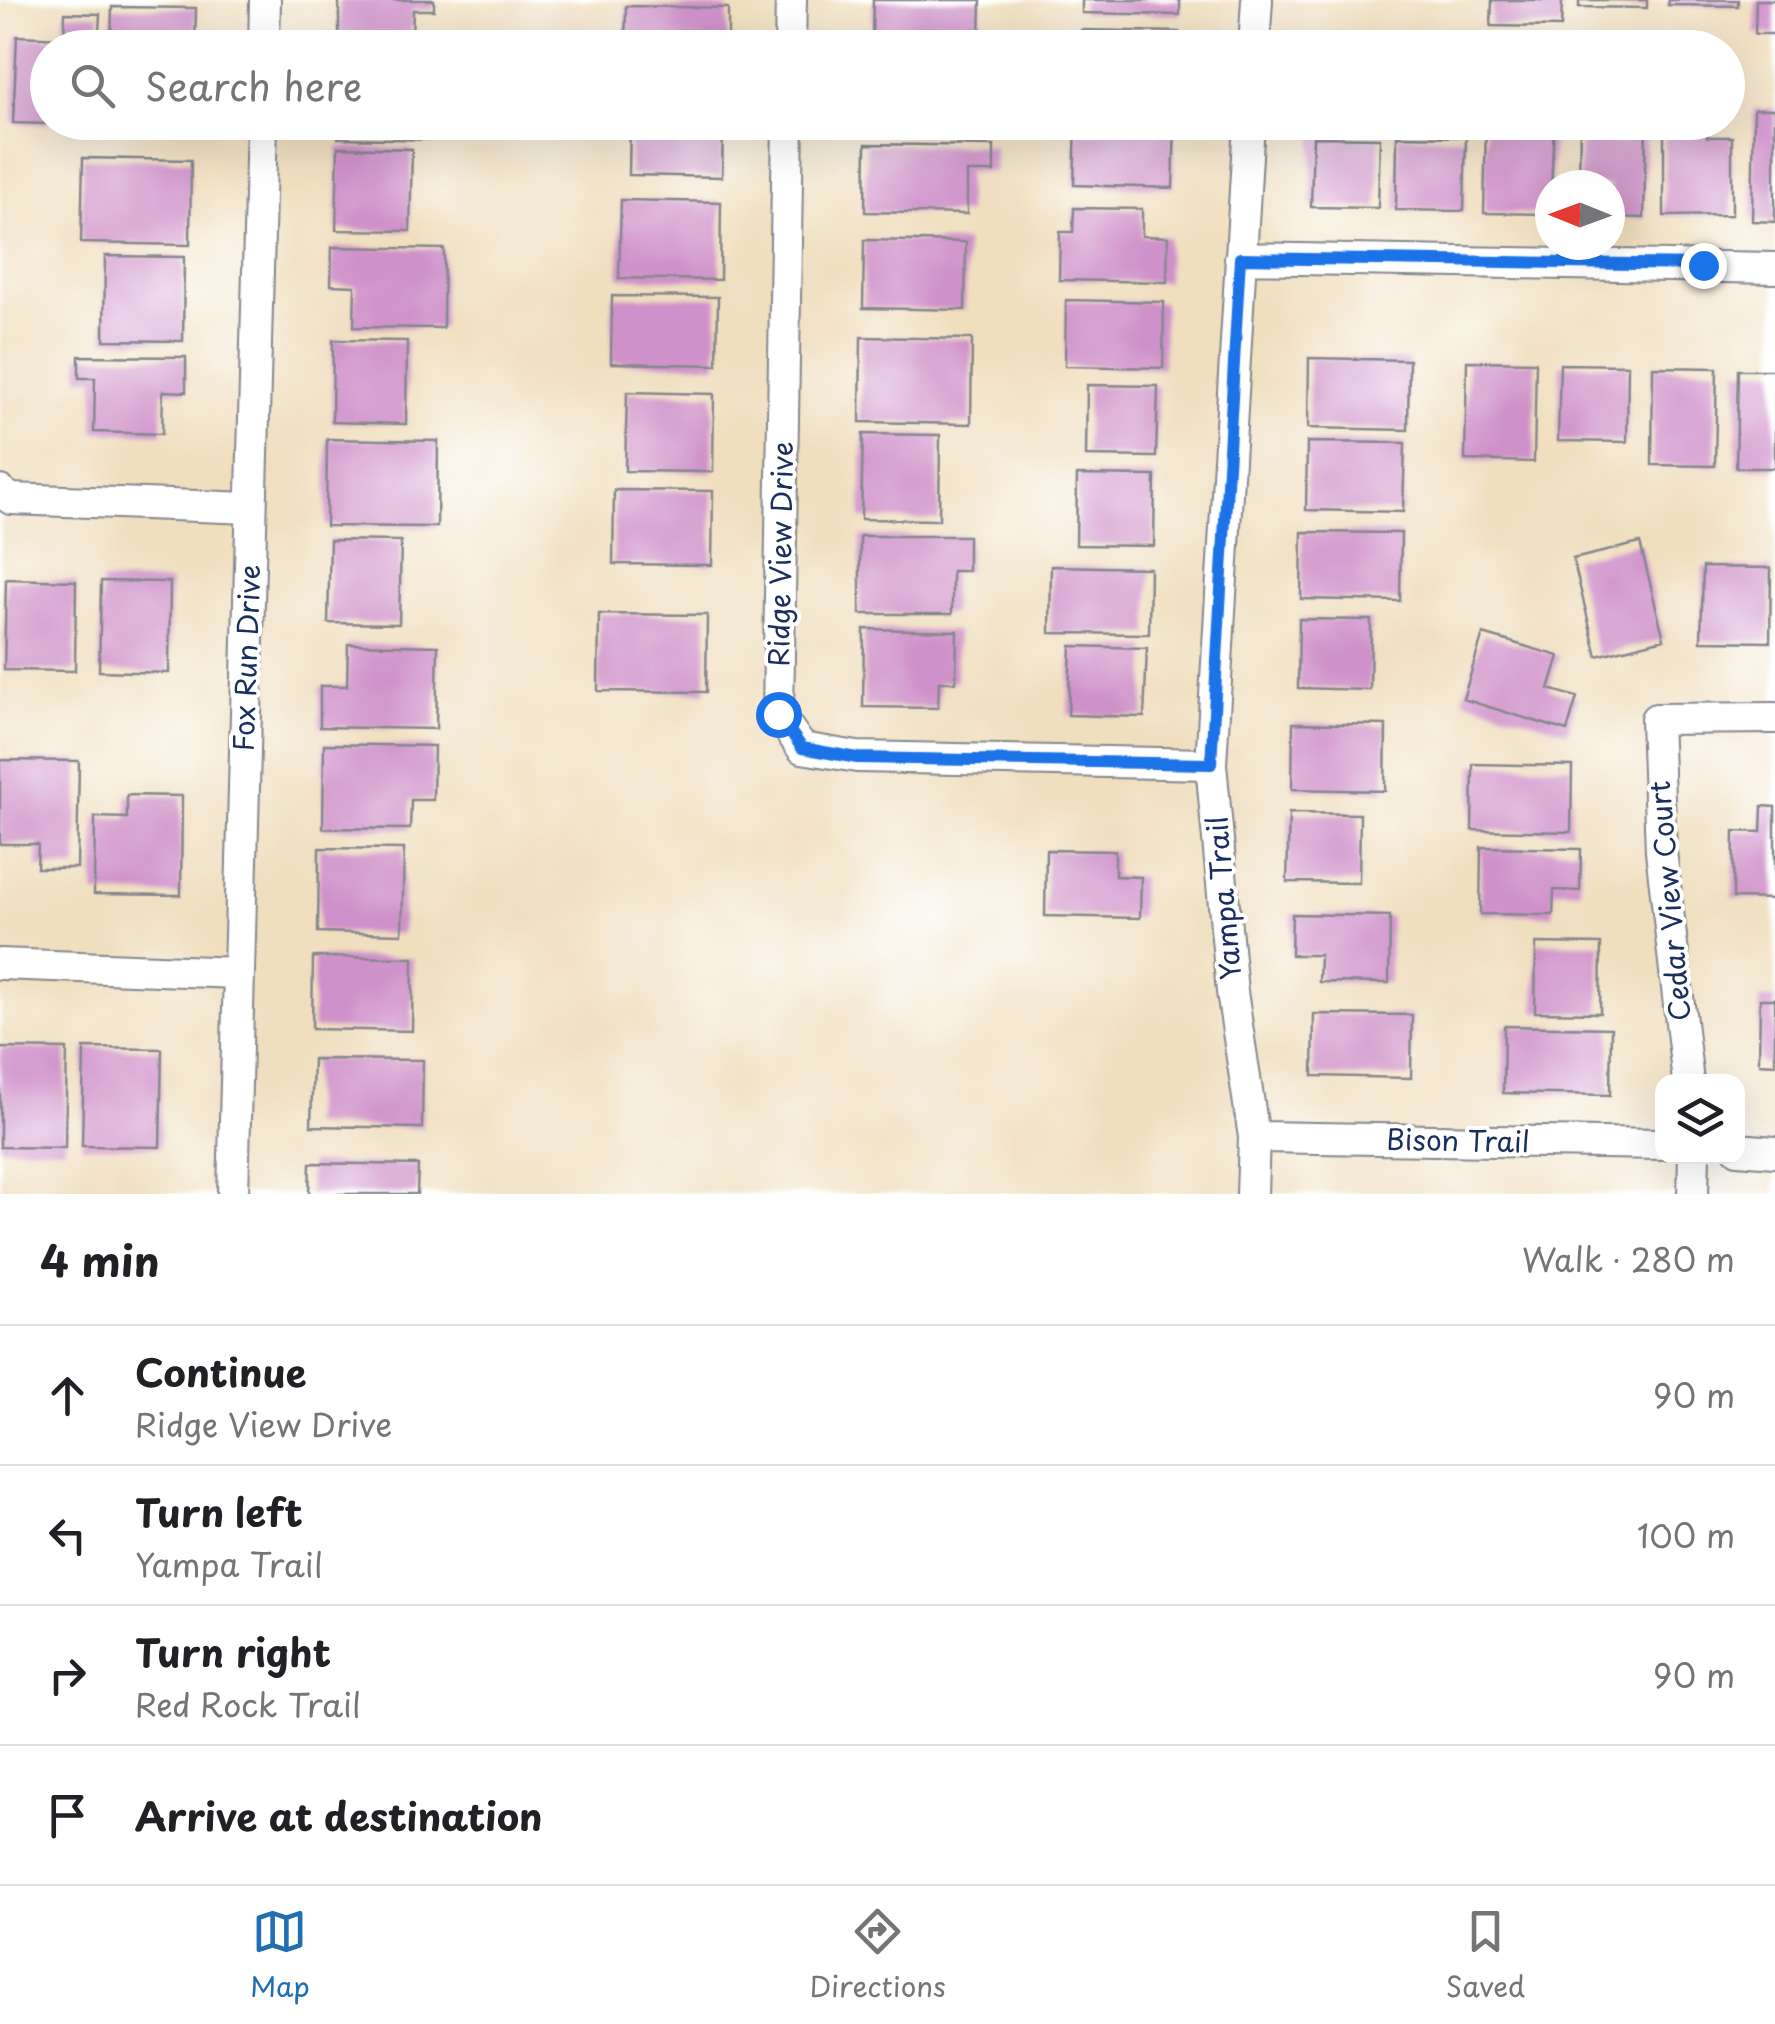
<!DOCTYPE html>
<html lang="en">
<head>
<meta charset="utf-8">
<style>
  body { margin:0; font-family:"Playpen Sans",sans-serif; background:#f2f2f2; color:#202124 }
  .controls { position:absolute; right:30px; bottom:30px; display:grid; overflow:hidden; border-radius:20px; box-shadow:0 10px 40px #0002 }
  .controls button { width:90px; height:90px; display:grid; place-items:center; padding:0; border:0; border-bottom:2px solid #e0e0e0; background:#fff; color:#202124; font:50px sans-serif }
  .compass { position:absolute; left:1535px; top:170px; width:90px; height:90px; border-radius:50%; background:#fff; box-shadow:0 10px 40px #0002; rotate:271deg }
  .stop { position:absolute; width:30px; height:30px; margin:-22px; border:8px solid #1a73e8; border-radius:50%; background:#fff }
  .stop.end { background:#1a73e8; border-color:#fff; box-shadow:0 2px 10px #0008 }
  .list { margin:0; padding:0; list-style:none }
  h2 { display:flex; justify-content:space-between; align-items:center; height:130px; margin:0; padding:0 40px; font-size:42px }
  h2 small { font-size:32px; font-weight:400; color:#757577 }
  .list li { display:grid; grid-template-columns:65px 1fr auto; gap:30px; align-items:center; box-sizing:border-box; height:140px; padding:0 40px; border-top:2px solid #e0e0e0 }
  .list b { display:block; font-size:38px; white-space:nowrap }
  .list p { margin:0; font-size:32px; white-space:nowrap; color:#757577 }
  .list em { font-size:32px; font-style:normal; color:#757577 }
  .icon { flex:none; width:55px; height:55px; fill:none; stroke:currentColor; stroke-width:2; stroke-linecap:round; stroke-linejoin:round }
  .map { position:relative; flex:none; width:1775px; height:1194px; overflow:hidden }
  .search { position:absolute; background:#fff; box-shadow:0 10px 40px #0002; left:30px; right:30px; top:30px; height:110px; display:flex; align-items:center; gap:25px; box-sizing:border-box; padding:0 35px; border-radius:55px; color:#757577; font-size:38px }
  .sheet { height:690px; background:#fff }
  nav { display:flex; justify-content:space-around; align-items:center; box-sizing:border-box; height:140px; border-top:2px solid #e0e0e0; background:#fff; font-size:28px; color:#757577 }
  nav a { display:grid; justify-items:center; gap:5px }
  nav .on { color:#1f6fb2 }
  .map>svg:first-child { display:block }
  .building { fill:#cf91c9 }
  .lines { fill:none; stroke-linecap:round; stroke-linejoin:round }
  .minor-casing { stroke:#86878e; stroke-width:34 }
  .minor { stroke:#fff; stroke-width:30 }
  .route { stroke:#1a73e8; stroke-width:12 }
  .labels { text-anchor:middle; stroke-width:8; stroke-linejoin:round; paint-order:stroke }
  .street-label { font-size:28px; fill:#1b2f5e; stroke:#fff }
</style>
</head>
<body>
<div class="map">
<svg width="1775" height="1194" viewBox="0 0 1775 1194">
  <rect width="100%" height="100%" fill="#fff"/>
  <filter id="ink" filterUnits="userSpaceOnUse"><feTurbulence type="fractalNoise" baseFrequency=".01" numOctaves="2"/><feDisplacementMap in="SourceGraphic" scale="20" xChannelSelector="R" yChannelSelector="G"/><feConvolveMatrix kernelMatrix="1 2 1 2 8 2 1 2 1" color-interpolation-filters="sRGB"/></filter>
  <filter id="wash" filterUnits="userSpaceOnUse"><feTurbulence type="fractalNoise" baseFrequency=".0048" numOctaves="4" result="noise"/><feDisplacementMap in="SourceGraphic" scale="40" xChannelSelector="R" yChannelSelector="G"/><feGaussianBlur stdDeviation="2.25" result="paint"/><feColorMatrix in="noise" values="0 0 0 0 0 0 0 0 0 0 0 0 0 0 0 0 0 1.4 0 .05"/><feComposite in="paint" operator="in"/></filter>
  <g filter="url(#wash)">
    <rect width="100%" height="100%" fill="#f0dfbf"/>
    <g id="blocks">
      <!-- building -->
      <path class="building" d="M 339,0 L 434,0 L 434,10 L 413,10 L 412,37 L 339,36 Z
        M 873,0 L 981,0 L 980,37 L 872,35 Z
        M 1082,0 L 1180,0 L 1180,15 L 1082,13 Z
        M 1492,0 L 1562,0 L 1561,27 L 1491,26 Z
        M 1579,0 L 1647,0 L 1647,8 L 1579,7 Z
        M 1669,0 L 1738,0 L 1738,6 L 1668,5 Z
        M 1756,0 L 1775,0 L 1775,34 L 1755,34 Z
        M 626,6 L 728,8 L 728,48 L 625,48 Z
        M 112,7 L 196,8 L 195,48 L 111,48 Z
        M 65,13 L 100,14 L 98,48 L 48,48 L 48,124 L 13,123 L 17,36 L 64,38 Z
        M 1081,30 L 1179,32 L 1178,48 L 1080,48 Z
        M 1754,109 L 1775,109 L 1775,222 L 1752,221 Z
        M 338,122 L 444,122 L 443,140 L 338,138 Z
        M 630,122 L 723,122 L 722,177 L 629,175 Z
        M 869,122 L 980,122 L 980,131 L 869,129 Z
        M 1076,122 L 1175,123 L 1173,188 L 1074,185 Z
        M 1486,122 L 1554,122 L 1550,214 L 1484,213 Z
        M 1580,122 L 1646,122 L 1644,218 L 1610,217 L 1610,185 L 1579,185 Z
        M 1664,122 L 1707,122 L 1707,137 L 1732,137 L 1732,215 L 1664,216 Z
        M 1397,136 L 1466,137 L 1464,211 L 1396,210 Z
        M 1313,137 L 1380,138 L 1378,208 L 1311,207 Z
        M 866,144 L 994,146 L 994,172 L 967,172 L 967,214 L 865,212 Z
        M 338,147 L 412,149 L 410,231 L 336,230 Z
        M 83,158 L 191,160 L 190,245 L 81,243 Z
        M 621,200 L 721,202 L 720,280 L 619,278 Z
        M 1074,208 L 1142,209 L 1142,236 L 1168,237 L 1167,282 L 1059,280 L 1060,232 L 1073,232 Z
        M 864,240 L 966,242 L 965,310 L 863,308 Z
        M 332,247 L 444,249 L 443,328 L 354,327 L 355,286 L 331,285 Z
        M 105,256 L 184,257 L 183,341 L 104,340 Z
        M 612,296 L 718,297 L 717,365 L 611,363 Z
        M 1066,300 L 1164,302 L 1163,368 L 1065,366 Z
        M 861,337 L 972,339 L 971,424 L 860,422 Z
        M 333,340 L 407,341 L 406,424 L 332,422 Z
        M 79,356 L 186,357 L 186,392 L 163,391 L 162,434 L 94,432 L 95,378 L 79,378 Z
        M 1309,358 L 1409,360 L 1408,430 L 1308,428 Z
        M 1467,361 L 1536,362 L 1534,462 L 1465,460 Z
        M 1560,364 L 1628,365 L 1627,442 L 1558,441 Z
        M 1653,367 L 1717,368 L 1715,466 L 1652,465 Z
        M 1738,370 L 1775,370 L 1775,468 L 1736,468 Z
        M 1087,385 L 1158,386 L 1156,457 L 1086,456 Z
        M 627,392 L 714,394 L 713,472 L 625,471 Z
        M 863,434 L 940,435 L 939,520 L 861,519 Z
        M 327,439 L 438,441 L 437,527 L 326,526 Z
        M 1307,442 L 1405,443 L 1403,512 L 1306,510 Z
        M 1077,475 L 1155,476 L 1154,546 L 1076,545 Z
        M 614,490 L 713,491 L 712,565 L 613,564 Z
        M 1302,532 L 1401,533 L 1400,601 L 1301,599 Z
        M 860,536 L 968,536 L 968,571 L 952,571 L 952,614 L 860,614 Z
        M 330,540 L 401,541 L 399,624 L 328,623 Z
        M 1640,543 L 1664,639 L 1597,656 L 1573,559 Z
        M 1051,566 L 1150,568 L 1149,634 L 1050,633 Z
        M 1703,567 L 1771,568 L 1770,642 L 1701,641 Z
        M 6,579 L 76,581 L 75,671 L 4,670 Z
        M 101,581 L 170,582 L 169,673 L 99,671 Z
        M 599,614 L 707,615 L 706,692 L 598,691 Z
        M 1299,619 L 1371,620 L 1370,690 L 1298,688 Z
        M 864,629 L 957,631 L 956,682 L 939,682 L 938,708 L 863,707 Z
        M 1483,634 L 1559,656 L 1549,689 L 1577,697 L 1567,731 L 1463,699 Z
        M 348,644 L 438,646 L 436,729 L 320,727 L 320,686 L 347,686 Z
        M 1071,646 L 1147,648 L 1144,717 L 1068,715 Z
        M 1293,723 L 1386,725 L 1385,791 L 1292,789 Z
        M 324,744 L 434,746 L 433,800 L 411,800 L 410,829 L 323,828 Z
        M 0,760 L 79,761 L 77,868 L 37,868 L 38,844 L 0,844 Z
        M 1473,764 L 1572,766 L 1571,832 L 1472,830 Z
        M 127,795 L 182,796 L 181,895 L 94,894 L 95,817 L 127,818 Z
        M 1762,806 L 1775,807 L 1775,899 L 1733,898 L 1734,831 L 1761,832 Z
        M 1289,813 L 1360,814 L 1359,883 L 1287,882 Z
        M 1481,847 L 1581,849 L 1580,891 L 1554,890 L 1553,915 L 1480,914 Z
        M 319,848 L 404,849 L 402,934 L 318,932 Z
        M 1046,850 L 1115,851 L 1115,876 L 1141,877 L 1140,918 L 1045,916 Z
        M 1292,914 L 1390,916 L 1389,983 L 1319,982 L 1320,955 L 1291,955 Z
        M 1536,943 L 1601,944 L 1600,1013 L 1535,1012 Z
        M 313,957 L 413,958 L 412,1031 L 312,1029 Z
        M 1760,999 L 1775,999 L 1775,1064 L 1759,1063 Z
        M 1314,1014 L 1412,1015 L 1411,1078 L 1313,1076 Z
        M 1504,1026 L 1611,1028 L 1610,1095 L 1503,1093 Z
        M 0,1048 L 67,1049 L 65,1148 L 0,1147 Z
        M 84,1048 L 162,1049 L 160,1147 L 82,1146 Z
        M 313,1059 L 423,1060 L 422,1128 L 311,1126 Z
        M 310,1163 L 418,1165 L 417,1194 L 309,1194 Z"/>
    </g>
  </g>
  <g filter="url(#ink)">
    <use href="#blocks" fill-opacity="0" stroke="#86878e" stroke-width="2.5"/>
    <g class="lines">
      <defs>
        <path id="minor" d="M 264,48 L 265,0
          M 790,48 L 791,0
          M 1254,48 L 1257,0
          M 788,122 L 778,714 L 802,748 L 857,757 L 1211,764
          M 1249,122 L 1211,764 L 1232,992 L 1254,1137 L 1252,1194
          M 1240,258 L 1775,268
          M 0,491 L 11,499 L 251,508
          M 0,964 L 238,973
          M 1688,1082 L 1661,851 L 1656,719 L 1775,718
          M 1254,1137 L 1662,1144
          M 1738,1149 L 1775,1152
          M 233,1194 L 262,122
          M 1693,1194 L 1694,1156"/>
      </defs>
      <!-- minor casing -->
      <use href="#minor" class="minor-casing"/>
      <!-- minor -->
      <use href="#minor" class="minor"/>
    </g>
  </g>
  <g class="lines" filter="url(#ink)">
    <!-- route -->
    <path class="route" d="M 778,714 L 802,748 L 857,758 L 1211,764 L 1240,258 L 1703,265"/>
  </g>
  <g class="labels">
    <!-- street labels -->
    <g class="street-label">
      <text transform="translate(781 554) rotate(-89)" y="10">Ridge View Drive</text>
      <text transform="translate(247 658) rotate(-88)" y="10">Fox Run Drive</text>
      <text transform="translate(1224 898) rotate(-95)" y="10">Yampa Trail</text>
      <text transform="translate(1670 901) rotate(-95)" y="10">Cedar View Court</text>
      <text transform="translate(1458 1141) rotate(1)" y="10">Bison Trail</text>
    </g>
  </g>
</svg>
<div class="controls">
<button><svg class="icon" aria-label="layers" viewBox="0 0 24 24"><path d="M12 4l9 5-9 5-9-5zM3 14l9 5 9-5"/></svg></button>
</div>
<svg class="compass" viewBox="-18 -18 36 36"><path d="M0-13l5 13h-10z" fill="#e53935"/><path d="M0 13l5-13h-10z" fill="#757577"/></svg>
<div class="stop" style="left:778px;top:714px"></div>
<div class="stop end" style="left:1703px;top:265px"></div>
<div class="search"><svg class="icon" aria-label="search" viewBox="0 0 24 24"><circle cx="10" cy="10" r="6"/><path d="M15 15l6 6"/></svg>Search here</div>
</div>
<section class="sheet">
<h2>4 min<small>Walk · 280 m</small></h2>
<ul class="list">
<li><svg class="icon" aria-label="ahead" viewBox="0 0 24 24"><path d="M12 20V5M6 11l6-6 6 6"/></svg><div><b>Continue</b><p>Ridge View Drive</p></div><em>90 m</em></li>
<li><svg class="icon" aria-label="left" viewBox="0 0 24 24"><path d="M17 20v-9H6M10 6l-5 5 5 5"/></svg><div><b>Turn left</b><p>Yampa Trail</p></div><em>100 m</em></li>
<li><svg class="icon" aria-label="right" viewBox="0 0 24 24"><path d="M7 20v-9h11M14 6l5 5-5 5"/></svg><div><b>Turn right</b><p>Red Rock Trail</p></div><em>90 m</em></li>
<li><svg class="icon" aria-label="arrive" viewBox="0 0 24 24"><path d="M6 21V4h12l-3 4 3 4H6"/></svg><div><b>Arrive at destination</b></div></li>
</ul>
</section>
<nav>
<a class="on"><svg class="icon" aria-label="map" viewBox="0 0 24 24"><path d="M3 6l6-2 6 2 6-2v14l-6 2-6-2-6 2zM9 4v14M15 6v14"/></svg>Map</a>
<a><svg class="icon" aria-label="directions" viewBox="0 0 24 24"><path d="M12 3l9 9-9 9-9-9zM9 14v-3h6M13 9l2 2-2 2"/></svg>Directions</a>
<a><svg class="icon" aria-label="saved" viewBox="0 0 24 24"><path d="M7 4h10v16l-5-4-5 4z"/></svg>Saved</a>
</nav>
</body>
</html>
